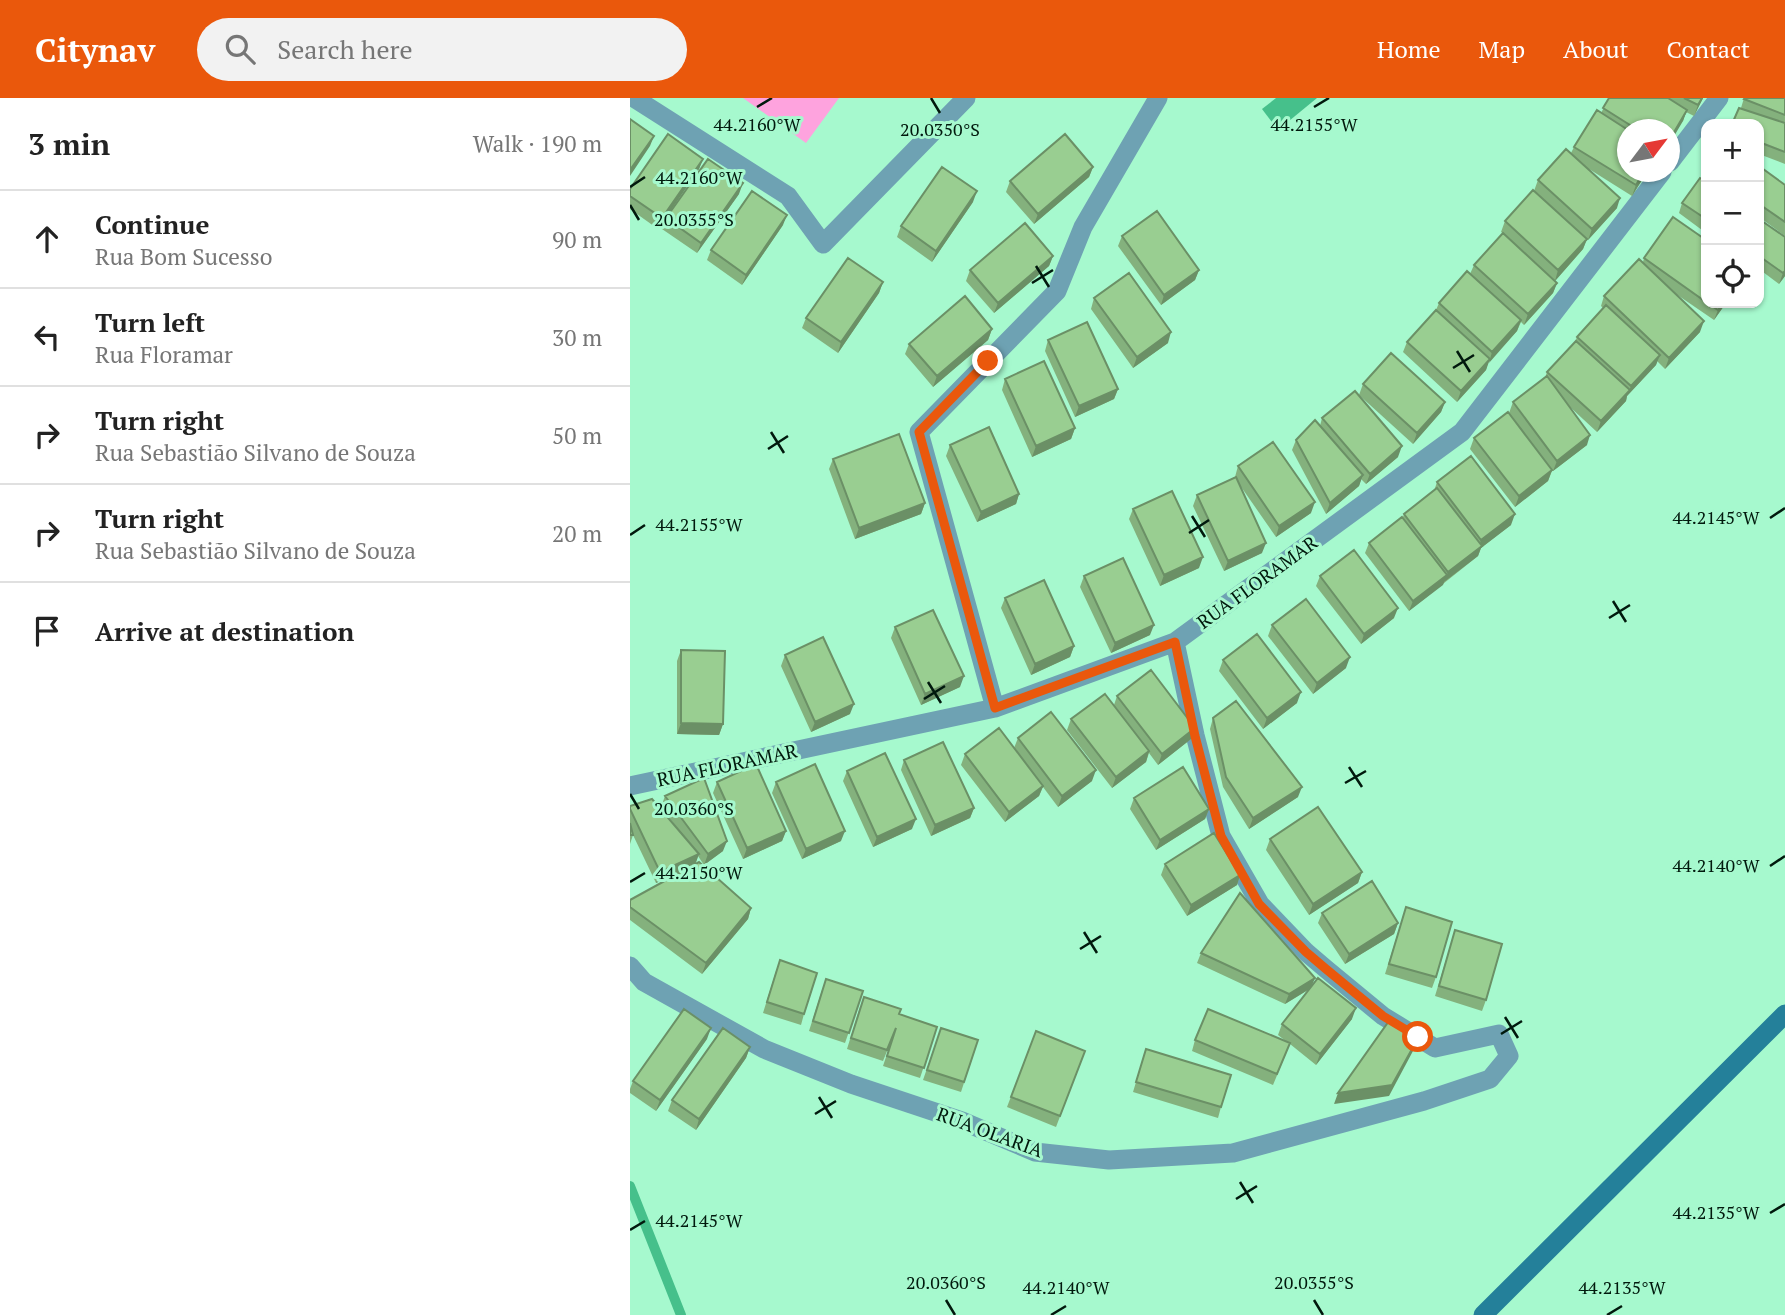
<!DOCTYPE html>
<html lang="en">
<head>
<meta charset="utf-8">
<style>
  body { margin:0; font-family:"PT Serif",serif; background:#f2f2f2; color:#222 }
  .controls { position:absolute; right:21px; top:21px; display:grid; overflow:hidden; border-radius:14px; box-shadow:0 2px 5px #0004 }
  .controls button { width:63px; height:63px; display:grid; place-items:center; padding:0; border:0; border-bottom:2px solid #e0e0e0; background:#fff; color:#222; font:35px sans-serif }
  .compass { position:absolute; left:987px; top:21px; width:63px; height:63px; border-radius:50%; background:#fff; box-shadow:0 2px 5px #0004; rotate:58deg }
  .stop { position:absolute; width:21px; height:21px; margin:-16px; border:5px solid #ea580c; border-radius:50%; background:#fff }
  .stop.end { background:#ea580c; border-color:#fff; box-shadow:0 2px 7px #0008 }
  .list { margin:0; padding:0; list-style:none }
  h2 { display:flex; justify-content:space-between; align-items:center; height:91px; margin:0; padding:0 28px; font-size:30px }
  h2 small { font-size:23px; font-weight:400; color:#767676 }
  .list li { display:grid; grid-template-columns:46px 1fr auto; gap:21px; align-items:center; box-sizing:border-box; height:98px; padding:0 28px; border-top:2px solid #e0e0e0 }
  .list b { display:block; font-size:26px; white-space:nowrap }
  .list p { margin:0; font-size:23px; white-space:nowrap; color:#767676 }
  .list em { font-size:23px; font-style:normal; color:#767676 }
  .icon { flex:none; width:38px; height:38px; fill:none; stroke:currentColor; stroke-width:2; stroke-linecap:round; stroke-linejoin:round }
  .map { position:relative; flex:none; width:1155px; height:1217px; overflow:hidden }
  header { display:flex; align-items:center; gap:42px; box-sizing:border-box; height:98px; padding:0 35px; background:#ea580c; color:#fff }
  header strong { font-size:33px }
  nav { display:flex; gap:38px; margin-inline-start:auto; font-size:24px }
  .search { width:490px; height:63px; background:#f2f2f2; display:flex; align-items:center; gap:18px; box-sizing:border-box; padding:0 24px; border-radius:38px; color:#767676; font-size:26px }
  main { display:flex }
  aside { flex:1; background:#fff }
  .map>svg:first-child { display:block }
  .green { fill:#fea3de }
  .water { fill:#46c08b }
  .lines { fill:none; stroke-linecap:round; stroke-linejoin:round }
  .stream { stroke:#46c08b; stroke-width:10 }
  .minor { stroke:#6ea2b3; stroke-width:19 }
  .secondary { stroke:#24809a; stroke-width:19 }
  .wall { fill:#84b17d }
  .shaded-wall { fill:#6b9066 }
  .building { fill:#99ce91; stroke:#6b9066; stroke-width:2 }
  .route { stroke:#ea580c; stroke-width:9 }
  .ticks { fill:none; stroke:#01190d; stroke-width:2.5 }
  .labels { text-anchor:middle; stroke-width:6; stroke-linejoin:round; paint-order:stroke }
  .street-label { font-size:19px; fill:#01190d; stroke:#a6f9ce }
  .ticks-label { font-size:18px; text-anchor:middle; fill:#01190d; stroke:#a6f9ce; stroke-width:6; stroke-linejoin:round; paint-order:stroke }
</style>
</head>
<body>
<header>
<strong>Citynav</strong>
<div class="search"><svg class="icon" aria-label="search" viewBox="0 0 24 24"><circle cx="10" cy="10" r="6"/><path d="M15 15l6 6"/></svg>Search here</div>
<nav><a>Home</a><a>Map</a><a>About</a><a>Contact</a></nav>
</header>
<main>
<aside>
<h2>3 min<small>Walk · 190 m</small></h2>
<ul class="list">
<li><svg class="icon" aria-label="ahead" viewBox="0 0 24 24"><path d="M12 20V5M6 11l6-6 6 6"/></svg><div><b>Continue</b><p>Rua Bom Sucesso</p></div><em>90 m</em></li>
<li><svg class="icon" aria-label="left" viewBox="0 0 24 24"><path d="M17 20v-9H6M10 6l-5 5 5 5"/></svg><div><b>Turn left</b><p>Rua Floramar</p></div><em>30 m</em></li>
<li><svg class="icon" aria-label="right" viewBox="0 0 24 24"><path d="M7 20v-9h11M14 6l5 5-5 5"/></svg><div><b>Turn right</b><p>Rua Sebastião Silvano de Souza</p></div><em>50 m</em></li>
<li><svg class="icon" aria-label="right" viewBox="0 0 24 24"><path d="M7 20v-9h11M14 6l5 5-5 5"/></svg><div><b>Turn right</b><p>Rua Sebastião Silvano de Souza</p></div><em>20 m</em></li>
<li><svg class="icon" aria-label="arrive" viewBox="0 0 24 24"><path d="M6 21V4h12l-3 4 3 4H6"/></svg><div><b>Arrive at destination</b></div></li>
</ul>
</aside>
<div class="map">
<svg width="1155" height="1217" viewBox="0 0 1155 1217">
  <rect width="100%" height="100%" fill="#a6f9ce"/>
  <!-- green -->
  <path class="green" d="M 113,0 L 209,0 L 176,45 Z"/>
  <!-- water -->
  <path class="water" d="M 646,0 L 687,0 L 648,32 L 632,11 Z"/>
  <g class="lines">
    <!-- stream -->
    <path class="stream" d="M 0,1088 L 51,1217"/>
    <!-- minor -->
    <path class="minor" d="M 4,0 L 158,98 L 193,146 L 336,0
      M 1040,64 L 1089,0
      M 365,610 L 289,334 L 427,193 L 453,129 L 528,0
      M 0,688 L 365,610 L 545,544 L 832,334 L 1032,74
      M 0,868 L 14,884 L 134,951 L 221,986 L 332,1023 L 405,1054 L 479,1062 L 603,1055 L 794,1003 L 860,981 L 879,958 L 869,936 L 805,950 L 753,918 L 696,871 L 676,854 L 630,806 L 591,738 L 565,637 L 545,544"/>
    <!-- secondary -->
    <path class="secondary" d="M 853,1217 L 1155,916"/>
  </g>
  <!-- wall -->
  <path class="wall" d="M 979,0 L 1073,0 L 1064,18 L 1056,14 L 1053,23 L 1040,32 L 998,32 L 1017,74 L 1002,98 L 959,71 L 987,110 L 958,142 L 957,141 L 953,151 L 925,183 L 927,185 L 923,195 L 894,227 L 891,224 L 887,233 L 858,264 L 856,272 L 827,304 L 773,254 L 777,244 L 806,212 L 809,205 L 840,176 L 844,167 L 873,135 L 871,134 L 875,123 L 904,93 L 908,82 L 941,55 L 944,49 L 971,15 Z
    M 1114,0 L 1155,0 L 1155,66 L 1129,56 L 1129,26 L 1111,10 Z
    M 73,61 L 69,71 L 28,131 L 0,111 L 0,91 Z
    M 1129,68 L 1155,87 L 1155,138 L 1129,119 Z
    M 463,69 L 459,79 L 404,126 L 376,94 L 380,83 Z
    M 1076,84 L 1076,135 L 1049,115 L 1052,105 Z
    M 109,96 L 67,155 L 32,131 L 36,120 Z
    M 343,104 L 302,164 L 267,139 L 271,128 Z
    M 1129,121 L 1155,178 L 1149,186 L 1129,171 Z
    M 153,127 L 112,187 L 77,162 L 81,152 Z
    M 492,138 L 569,172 L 565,182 L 531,207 L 488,148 Z
    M 1076,142 L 1076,205 L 1096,205 L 1084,222 L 1046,196 L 1070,234 L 1035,271 L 1027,263 L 1026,267 L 997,298 L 996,303 L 967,334 L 940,309 L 957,347 L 923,373 L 922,373 L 918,383 L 885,409 L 840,351 L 844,340 L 879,315 L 883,304 L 915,280 L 917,274 L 945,244 L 947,239 L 973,210 L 971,208 L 974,198 L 1013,164 L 1014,160 Z
    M 423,158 L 419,168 L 364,215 L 336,183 L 340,172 Z
    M 253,184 L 249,195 L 208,255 L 172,230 L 176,220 Z
    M 464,200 L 538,245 L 503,270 L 461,211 Z
    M 362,231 L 358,242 L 303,289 L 275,256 L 279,246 Z
    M 418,242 L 488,291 L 484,301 L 445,319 L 415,253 Z
    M 375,281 L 445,330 L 441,341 L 402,359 L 372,292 Z
    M 733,286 L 815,304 L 811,314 L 783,346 L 729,297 Z
    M 692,320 L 768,359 L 736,386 L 731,381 L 729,388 L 696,416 L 662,352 L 666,342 L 690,328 Z
    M 320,347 L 389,396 L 386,406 L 347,424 L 316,358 Z
    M 203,361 L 295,405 L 291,416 L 225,441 L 199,371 Z
    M 608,368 L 681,415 L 646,439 L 607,383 L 632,455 L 594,473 L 563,408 L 567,397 L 605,379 Z
    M 807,384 L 881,427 L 851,450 L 848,458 L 779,513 L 735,455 L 739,445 L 773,419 L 774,416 L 804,393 Z
    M 503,411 L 569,470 L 530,488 L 499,421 Z
    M 454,478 L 520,537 L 481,555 L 450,489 Z
    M 690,478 L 764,520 L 731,546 L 686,488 Z
    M 375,500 L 444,548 L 440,559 L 401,577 L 371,510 Z
    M 642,527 L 716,570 L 683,596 L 638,538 Z
    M 265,529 L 330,589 L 291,607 L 261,540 Z
    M 51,552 L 93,626 L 89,637 L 47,636 L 47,563 Z
    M 155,557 L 220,616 L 181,634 L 151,568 Z
    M 593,562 L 667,605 L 633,631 L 589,573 Z
    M 487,598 L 561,641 L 528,667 L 519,655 L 516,664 L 482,690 L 437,632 L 441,621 L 484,607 Z
    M 583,620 L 668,699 L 619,731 L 593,689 L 580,631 Z
    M 388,640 L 462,683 L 428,709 L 413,689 L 409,698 L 375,724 L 331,667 L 335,656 L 384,650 Z
    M 274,662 L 344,710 L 340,720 L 301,738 L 271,672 Z
    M 217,673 L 282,731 L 243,749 L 213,683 Z
    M 87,684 L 156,733 L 152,743 L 113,761 L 83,695 Z
    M 146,684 L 211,743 L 172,761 L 142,695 Z
    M 35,698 L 93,753 L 74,767 L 68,758 L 65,767 L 121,810 L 118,821 L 72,876 L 0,822 L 0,802 L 62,768 L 26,785 L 3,737 L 0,746 L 0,708 L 51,735 L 31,709 Z
    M 504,700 L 579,711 L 575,721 L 526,752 L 500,711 Z
    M 640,741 L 732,774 L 728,785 L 679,817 L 636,752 Z
    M 535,766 L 610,777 L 607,787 L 557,818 L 531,777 Z
    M 776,809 L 806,879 L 802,890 L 755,876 Z
    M 692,815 L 768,825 L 764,836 L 715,866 L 688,825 Z
    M 825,832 L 856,902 L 852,913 L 805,898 Z
    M 571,855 L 682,887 L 722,921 L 686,967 L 660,946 L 643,987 L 562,953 L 565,942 L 657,944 L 648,937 L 652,926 L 678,892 L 655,906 L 567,865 Z
    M 146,873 L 174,916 L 171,927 L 133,915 Z
    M 192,892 L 233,893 L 215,945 L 179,933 Z
    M 230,909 L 269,916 L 307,929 L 290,980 L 253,968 L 262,941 L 253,963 L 217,951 Z
    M 311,930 L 348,942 L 331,994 L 293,982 Z
    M 406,933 L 455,953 L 426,1029 L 377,1009 Z
    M 77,941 L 26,1013 L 0,995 L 0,991 L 3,983 Z
    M 120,949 L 116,960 L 66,1032 L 38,1013 L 42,1002 Z
    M 516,951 L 591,1009 L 588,1020 L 503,994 Z"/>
  <!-- shaded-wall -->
  <path class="shaded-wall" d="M 1072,0 L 1073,0 L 1064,18 L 1068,7 Z
    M 1057,12 L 1053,23 L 1040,45 L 1040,41 Z
    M 24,38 L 20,48 L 0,78 L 0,72 Z
    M 73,61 L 69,71 L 28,131 L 32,120 Z
    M 463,69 L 459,79 L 404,126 L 408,116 Z
    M 1014,74 L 1017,74 L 1002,98 L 1006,87 Z
    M 113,85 L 109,96 L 67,155 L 71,145 Z
    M 347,93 L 343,104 L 302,164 L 306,153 Z
    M 990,100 L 987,110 L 958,142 L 962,131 Z
    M 157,117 L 153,127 L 112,187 L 116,177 Z
    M 957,141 L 953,151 L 925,183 L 928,172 Z
    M 423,158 L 419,168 L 364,215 L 368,205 Z
    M 569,172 L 565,182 L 531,207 L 534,197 Z
    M 1155,173 L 1155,178 L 1149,186 L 1153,175 Z
    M 253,184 L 249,195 L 208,255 L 211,244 Z
    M 927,185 L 923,195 L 894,227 L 898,216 Z
    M 1093,205 L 1096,205 L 1084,222 L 1088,212 Z
    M 891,222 L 887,233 L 859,265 L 862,254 Z
    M 1074,223 L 1070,234 L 1035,271 L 1039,260 Z
    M 362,231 L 358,242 L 303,289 L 307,278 Z
    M 541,234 L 538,245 L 503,270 L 507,259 Z
    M 1030,257 L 1026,267 L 997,298 L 996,303 L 967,334 L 971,323 L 999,293 L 1001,288 Z
    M 860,261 L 856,272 L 827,304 L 831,293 Z
    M 488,291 L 484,301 L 445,319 L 449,308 Z
    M 815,304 L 811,314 L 783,346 L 787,335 Z
    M 445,330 L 441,341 L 402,359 L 406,348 Z
    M 960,337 L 957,347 L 923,373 L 927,363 Z
    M 772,348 L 768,359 L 736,386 L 740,376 Z
    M 922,372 L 918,383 L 885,409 L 889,398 Z
    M 733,377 L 729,388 L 696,416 L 700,405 Z
    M 389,396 L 386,406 L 347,424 L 351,414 Z
    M 685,404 L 681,415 L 646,439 L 649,428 Z
    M 295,405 L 291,416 L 225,441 L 229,430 Z
    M 885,416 L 881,427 L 851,450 L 848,458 L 814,484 L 818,474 L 848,451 L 851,442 Z
    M 636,445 L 632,455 L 594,473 L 598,463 Z
    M 573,459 L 569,470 L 530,488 L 534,477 Z
    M 817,477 L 813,487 L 779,513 L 783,503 Z
    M 768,510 L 764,520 L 731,546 L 734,536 Z
    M 524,527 L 520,537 L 481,555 L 485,545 Z
    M 444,548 L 440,559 L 401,577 L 405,566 Z
    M 720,559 L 716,570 L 683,596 L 687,585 Z
    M 334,578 L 330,589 L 291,607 L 295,596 Z
    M 671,594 L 667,605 L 633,631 L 637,620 Z
    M 224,606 L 220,616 L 181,634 L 185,624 Z
    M 51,625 L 93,626 L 89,637 L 47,636 Z
    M 565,630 L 561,641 L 528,667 L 532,656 Z
    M 519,653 L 516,664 L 482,690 L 486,679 Z
    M 466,672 L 462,683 L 428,709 L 432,698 Z
    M 413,688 L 409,698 L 375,724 L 379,714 Z
    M 672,689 L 668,699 L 619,731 L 623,720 Z
    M 344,710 L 340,720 L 301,738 L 305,727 Z
    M 579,711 L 575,721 L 526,752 L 530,742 Z
    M 286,721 L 282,731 L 243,749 L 247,739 Z
    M 156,733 L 152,743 L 113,761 L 117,750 Z
    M 215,733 L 211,743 L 172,761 L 176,751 Z
    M 97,743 L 93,753 L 74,767 L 78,756 Z
    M 69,756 L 65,767 L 26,785 L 30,774 Z
    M 732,774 L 728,785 L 679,817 L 683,806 Z
    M 610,777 L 607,787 L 557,818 L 561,807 Z
    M 121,810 L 118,821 L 72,876 L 76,865 Z
    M 768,825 L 764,836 L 715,866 L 719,856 Z
    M 685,880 L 681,890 L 655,906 L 659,896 Z
    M 726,910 L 722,921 L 686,967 L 690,956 Z
    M 81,930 L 77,941 L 26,1013 L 30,1002 Z
    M 787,942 L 783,953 L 759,998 L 704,1006 L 708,995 Z
    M 120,949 L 116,960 L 66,1032 L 69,1021 Z"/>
  <!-- building -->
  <path class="building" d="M 979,0 L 1038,0 L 1057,12 L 1040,41 L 1040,32 L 1008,32 L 973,10 Z
    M 1054,0 L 1072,0 L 1068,7 Z
    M 1115,0 L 1155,0 L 1155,17 L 1114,1 Z
    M 1109,10 L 1155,25 L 1155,54 L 1129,44 L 1129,26 L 1102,26 Z
    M 967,12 L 998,32 L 998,74 L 1014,74 L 1006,87 L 944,49 Z
    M 0,21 L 24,38 L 0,72 Z
    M 38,36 L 73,61 L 32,120 L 0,98 L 0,91 Z
    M 435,36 L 463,69 L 408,116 L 380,83 Z
    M 936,51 L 990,100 L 962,131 L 908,82 Z
    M 78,61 L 113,85 L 71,145 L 36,120 Z
    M 1129,68 L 1155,87 L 1155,124 L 1129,106 Z
    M 312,69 L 347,93 L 306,153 L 271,128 Z
    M 1070,80 L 1076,84 L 1076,121 L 1052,105 Z
    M 903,92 L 957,141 L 928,172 L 875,123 Z
    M 122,93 L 157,117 L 116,177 L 81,152 Z
    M 527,113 L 569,172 L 534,197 L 492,138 Z
    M 1043,119 L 1076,142 L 1076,204 L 1014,160 Z
    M 1129,121 L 1155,139 L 1155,173 L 1153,175 L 1129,158 Z
    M 395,125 L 423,158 L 368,205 L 340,172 Z
    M 873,135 L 927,185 L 898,216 L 844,167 Z
    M 218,160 L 253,184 L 211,244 L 176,220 Z
    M 1009,161 L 1074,223 L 1039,260 L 974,198 Z
    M 837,173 L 891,222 L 862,254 L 809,205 Z
    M 499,175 L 541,234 L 507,259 L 464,200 Z
    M 335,198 L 362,231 L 307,278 L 279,246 Z
    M 1078,205 L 1093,205 L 1088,212 Z
    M 976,207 L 1030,257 L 1001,288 L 947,239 Z
    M 806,212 L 860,261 L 831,293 L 777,244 Z
    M 457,224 L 488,291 L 449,308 L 418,242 Z
    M 946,243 L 1000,292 L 971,323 L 917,274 Z
    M 761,255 L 815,304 L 787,335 L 733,286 Z
    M 414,263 L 445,330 L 406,348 L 375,281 Z
    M 917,278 L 960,337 L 927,363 L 883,304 Z
    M 725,293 L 772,348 L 740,376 L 692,320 Z
    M 878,314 L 922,372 L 889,398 L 844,340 Z
    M 685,322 L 733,377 L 700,405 L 666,342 Z
    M 359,329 L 389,396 L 351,414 L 320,347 Z
    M 269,336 L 295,405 L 229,430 L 203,361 Z
    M 643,344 L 685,404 L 649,428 L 608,368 Z
    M 841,358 L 885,416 L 851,442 L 807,384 Z
    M 606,379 L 636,445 L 598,463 L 567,397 Z
    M 807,390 L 852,448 L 818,474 L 774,416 Z
    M 542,393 L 573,459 L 534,477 L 503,411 Z
    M 772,419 L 817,477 L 783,503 L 739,445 Z
    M 724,452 L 768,510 L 734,536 L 690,478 Z
    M 493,460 L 524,527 L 485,545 L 454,478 Z
    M 414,482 L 444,548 L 405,566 L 375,500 Z
    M 676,501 L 720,559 L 687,585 L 642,527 Z
    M 303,512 L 334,578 L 295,596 L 265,529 Z
    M 627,536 L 671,594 L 637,620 L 593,562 Z
    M 193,539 L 224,606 L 185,624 L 155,557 Z
    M 51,552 L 95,553 L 93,626 L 51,625 Z
    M 521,572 L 565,630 L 532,656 L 487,598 Z
    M 475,596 L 519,653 L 486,679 L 441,621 Z
    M 606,603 L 672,689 L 623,720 L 596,679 L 583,620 Z
    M 421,614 L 466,672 L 432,698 L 388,640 Z
    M 369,630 L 413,688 L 379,714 L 335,656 Z
    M 313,644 L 344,710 L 305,727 L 274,662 Z
    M 255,655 L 286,721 L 247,739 L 217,673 Z
    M 126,666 L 156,733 L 117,750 L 87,684 Z
    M 185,666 L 215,733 L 176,751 L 146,684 Z
    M 553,669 L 579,711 L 530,742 L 504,700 Z
    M 74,680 L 97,743 L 78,756 L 35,698 Z
    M 22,701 L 69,756 L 30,774 L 0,711 L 0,708 Z
    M 688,709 L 732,774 L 683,806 L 640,741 Z
    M 0,725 L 3,737 L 0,737 Z
    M 584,735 L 610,777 L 561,807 L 535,766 Z
    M 69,764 L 121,810 L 76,865 L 0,809 L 0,802 Z
    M 742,783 L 768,825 L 719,856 L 692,815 Z
    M 610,795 L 685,880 L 659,896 L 571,855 Z
    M 776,809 L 822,824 L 806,879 L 759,866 Z
    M 825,832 L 872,846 L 856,902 L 809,888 Z
    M 150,862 L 187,875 L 174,916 L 137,904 Z
    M 688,880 L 726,910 L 690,956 L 652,926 Z
    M 196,881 L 233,893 L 219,935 L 183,923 Z
    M 234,899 L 271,911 L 269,916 L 307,929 L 294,970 L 257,958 L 266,930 L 257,952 L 221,940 Z
    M 54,911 L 81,930 L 30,1002 L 3,983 Z
    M 578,911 L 660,945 L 647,976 L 565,942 Z
    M 759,923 L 787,942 L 762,987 L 708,995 Z
    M 93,930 L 120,949 L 69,1021 L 42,1002 Z
    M 311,930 L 348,942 L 334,984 L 297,972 Z
    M 406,933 L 455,953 L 430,1018 L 381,999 Z
    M 516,951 L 601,977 L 591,1009 L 506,984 Z"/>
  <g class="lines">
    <!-- route -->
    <path class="route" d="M 358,263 L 289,334 L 365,610 L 545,544 L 565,638 L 591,738 L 629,806 L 676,854 L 696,871 L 753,918 L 788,939"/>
  </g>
  <!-- ticks -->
  <path class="ticks" d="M 301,0 L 310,15M 127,9 L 142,0M 684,9 L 699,0M 0,89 L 15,79M 0,107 L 9,122M 406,168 L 419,189M 402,185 L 423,172M 827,253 L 840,274M 823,270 L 844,257M 141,334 L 154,355M 138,351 L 158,338M 562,418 L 575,439M 1140,420 L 1155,410M 559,435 L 579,422M 0,437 L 15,427M 983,503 L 996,524M 979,520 L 1000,507M 298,584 L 311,605M 294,601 L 315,588M 719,669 L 732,689M 715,685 L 736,673M 0,696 L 9,711M 1140,768 L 1155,758M 0,784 L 15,775M 454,834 L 467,855M 450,851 L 471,838M 875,919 L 888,940M 871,936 L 892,923M 189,999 L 202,1020M 185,1016 L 206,1003M 610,1084 L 623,1105M 606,1101 L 627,1088M 1140,1115 L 1155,1106M 0,1132 L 15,1123M 316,1202 L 325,1217M 684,1202 L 693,1217M 421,1217 L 436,1208M 977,1217 L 992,1208"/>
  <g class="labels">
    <!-- street labels -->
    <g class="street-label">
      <text transform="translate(627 484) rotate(-36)" y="7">RUA FLORAMAR</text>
      <text transform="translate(97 667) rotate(-12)" y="7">RUA FLORAMAR</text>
      <text transform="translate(360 1034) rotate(20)" y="7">RUA OLARIA</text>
    </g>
  </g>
  <g class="ticks-label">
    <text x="127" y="33">44.2160°W</text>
    <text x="684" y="33">44.2155°W</text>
    <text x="310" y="38">20.0350°S</text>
    <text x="69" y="86">44.2160°W</text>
    <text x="64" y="128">20.0355°S</text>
    <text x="1086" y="426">44.2145°W</text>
    <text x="69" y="433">44.2155°W</text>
    <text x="64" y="717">20.0360°S</text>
    <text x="1086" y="774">44.2140°W</text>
    <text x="69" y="781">44.2150°W</text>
    <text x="1086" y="1121">44.2135°W</text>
    <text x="69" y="1129">44.2145°W</text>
    <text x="316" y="1191">20.0360°S</text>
    <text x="684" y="1191">20.0355°S</text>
    <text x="436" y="1196">44.2140°W</text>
    <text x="992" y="1196">44.2135°W</text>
  </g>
</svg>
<div class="controls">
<button>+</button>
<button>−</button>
<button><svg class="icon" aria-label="locate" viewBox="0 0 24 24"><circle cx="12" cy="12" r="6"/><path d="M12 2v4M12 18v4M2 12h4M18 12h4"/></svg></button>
</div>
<svg class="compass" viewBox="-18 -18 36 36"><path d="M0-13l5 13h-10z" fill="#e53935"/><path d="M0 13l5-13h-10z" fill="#767676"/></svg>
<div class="stop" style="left:788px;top:939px"></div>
<div class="stop end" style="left:358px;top:263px"></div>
</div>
</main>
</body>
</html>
